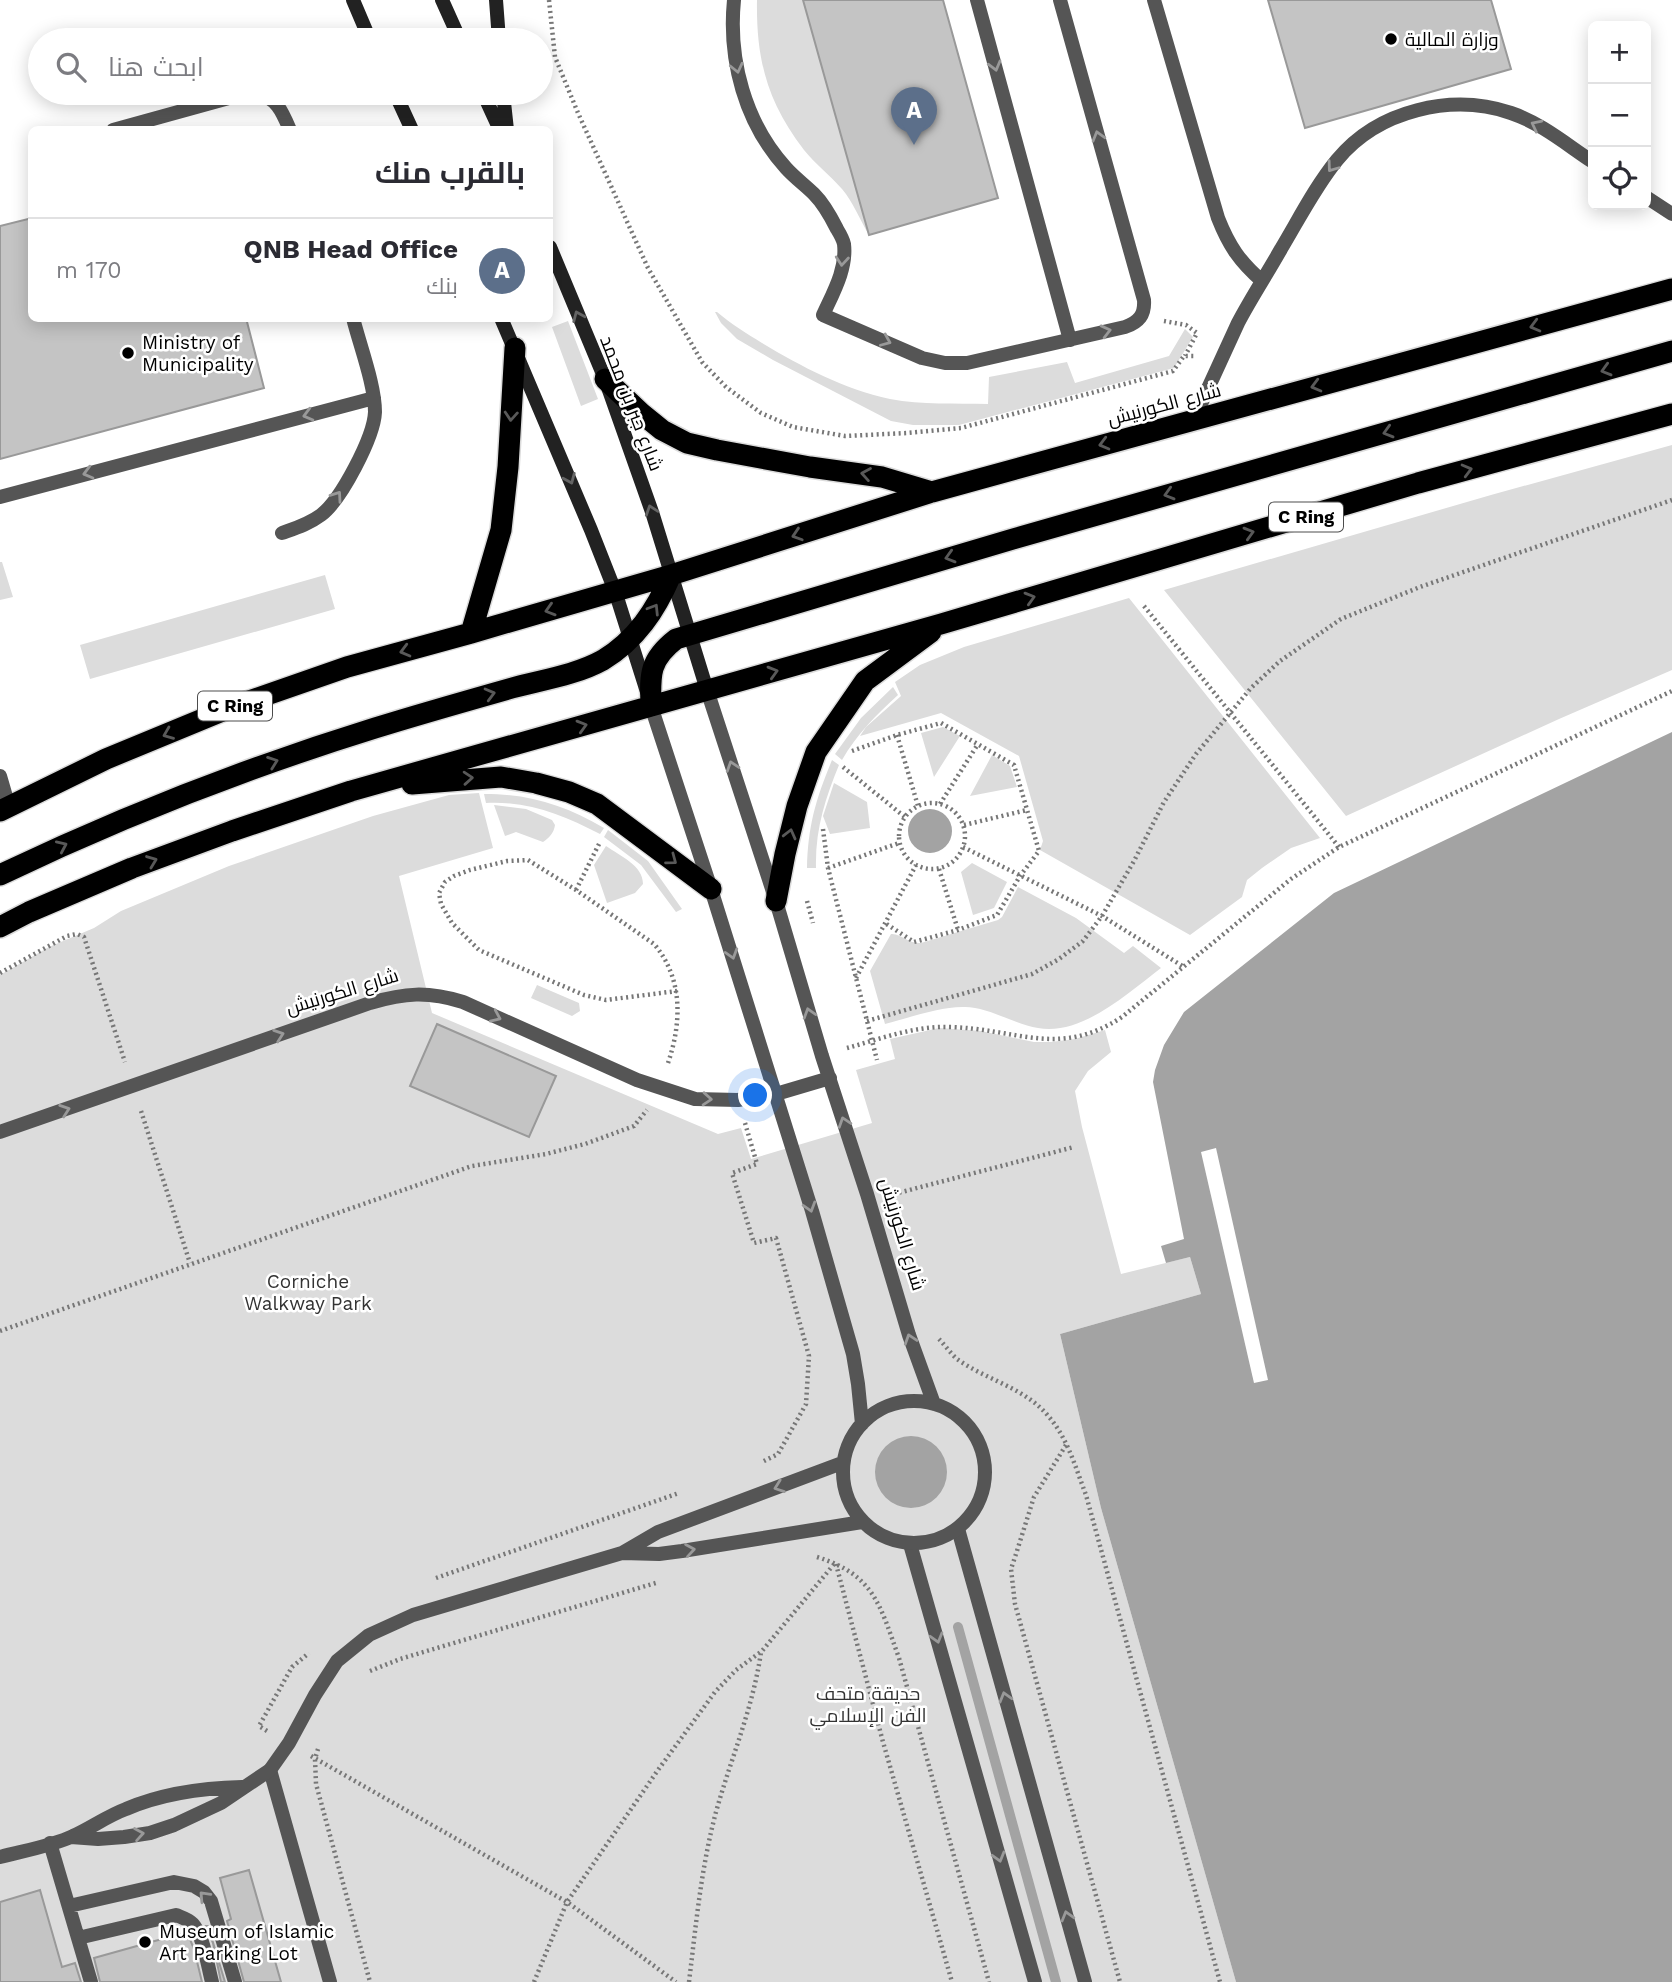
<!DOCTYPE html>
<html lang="ar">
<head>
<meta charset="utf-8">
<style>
  body { margin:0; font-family:"Work Sans",Cairo,sans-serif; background:#f7f7f7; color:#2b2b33; direction:rtl }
  .controls { position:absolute; right:21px; top:21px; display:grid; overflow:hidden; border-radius:10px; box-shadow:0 4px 18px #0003 }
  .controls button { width:63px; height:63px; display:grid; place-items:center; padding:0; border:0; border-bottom:2px solid #e1e1e2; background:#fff; color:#2b2b33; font:35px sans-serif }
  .you { position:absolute; left:756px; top:1096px; width:24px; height:24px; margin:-18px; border:5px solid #fff; border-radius:50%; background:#1a73e8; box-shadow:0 0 0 10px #1a73e833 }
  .badge { display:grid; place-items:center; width:46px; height:46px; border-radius:50%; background:#000; color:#fff; font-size:23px; font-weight:700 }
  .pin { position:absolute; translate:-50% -58px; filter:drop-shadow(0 2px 4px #0008) }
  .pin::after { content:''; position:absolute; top:37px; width:24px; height:21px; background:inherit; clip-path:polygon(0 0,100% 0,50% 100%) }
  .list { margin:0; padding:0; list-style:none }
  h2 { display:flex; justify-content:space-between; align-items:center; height:91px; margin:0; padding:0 28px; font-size:30px }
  h2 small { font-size:23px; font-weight:400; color:#7c7c81 }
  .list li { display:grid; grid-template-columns:46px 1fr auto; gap:21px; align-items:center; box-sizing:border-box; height:105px; padding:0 28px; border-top:2px solid #e1e1e2 }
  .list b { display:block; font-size:26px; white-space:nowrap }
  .list p { margin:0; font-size:23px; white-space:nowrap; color:#7c7c81 }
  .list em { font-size:23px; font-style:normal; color:#7c7c81 }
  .icon { flex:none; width:38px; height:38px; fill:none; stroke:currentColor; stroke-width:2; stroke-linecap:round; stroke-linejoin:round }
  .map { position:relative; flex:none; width:1672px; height:1982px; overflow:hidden; direction:ltr }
  .search { position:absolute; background:#fff; box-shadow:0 4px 18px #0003; left:28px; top:28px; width:525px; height:77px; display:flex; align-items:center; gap:18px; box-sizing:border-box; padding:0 24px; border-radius:38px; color:#7c7c81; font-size:26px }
  .panel { position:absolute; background:#fff; box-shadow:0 4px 18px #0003; left:28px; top:126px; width:525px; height:196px; border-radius:10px; direction:rtl }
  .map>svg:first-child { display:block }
  .green { fill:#dcdcdc }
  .water { fill:#a3a3a3 }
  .pier { fill:#fff }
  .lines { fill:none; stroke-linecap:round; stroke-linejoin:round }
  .stream { stroke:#a3a3a3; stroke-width:10 }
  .building { fill:#c4c4c4; stroke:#999; stroke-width:2 }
  .highway-casing { stroke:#dbdbdb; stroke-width:24 }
  .path { stroke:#777; stroke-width:4.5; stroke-dasharray:2 3.5; stroke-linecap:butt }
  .lane { stroke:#555; stroke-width:14 }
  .street { stroke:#555; stroke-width:14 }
  .secondary { stroke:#222; stroke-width:14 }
  .highway { stroke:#000; stroke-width:21 }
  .oneway { stroke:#999 }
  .oneway2 { stroke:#646464 }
  .oneway3 { stroke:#595959 }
  .poi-dot { fill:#000; stroke:#fff; stroke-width:2.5 }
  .labels { text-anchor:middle; stroke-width:5; stroke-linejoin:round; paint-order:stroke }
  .shield { fill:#fff; stroke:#4c4c4c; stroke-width:2 }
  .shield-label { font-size:18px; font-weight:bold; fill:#000 }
  .poi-label { font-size:19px; fill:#000; stroke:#fff; text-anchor:start }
  .street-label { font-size:19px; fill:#000; stroke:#fff }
  .park-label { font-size:19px; fill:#333; stroke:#fff }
</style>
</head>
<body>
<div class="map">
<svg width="1672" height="1982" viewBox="0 0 1672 1982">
  <rect width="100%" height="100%" fill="#fff"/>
  <!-- green -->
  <path class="green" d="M 757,0 L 803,0 L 869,235 C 860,220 853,202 842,189 C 830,175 815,164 804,150 C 767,102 756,59 757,0 Z
    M 715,312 L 717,312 C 731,324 746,333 762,343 C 802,367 844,389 890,399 C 922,405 956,403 988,404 L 989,377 L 1067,362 L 1075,383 L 1169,356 L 1185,329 L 1193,337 L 1174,368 L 959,425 L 913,425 L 891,421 L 773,360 L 737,339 L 721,323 Z
    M 568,321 L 598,399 L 581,406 L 552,327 Z
    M 1672,445 L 1672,670 L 1559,719 L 1346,816 L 1164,590 L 1491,495 Z
    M 0,562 L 2,562 L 13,597 L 0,600 Z
    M 325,575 L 335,609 L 90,679 L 80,645 Z
    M 1129,598 L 1320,838 L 1291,848 L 1262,868 L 1247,880 L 1242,897 L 1190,935 L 1040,850 L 1043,841 L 1019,756 L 941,713 L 860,736 L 866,727 L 901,696 L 895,682 L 920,665 L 964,647 Z
    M 893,687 L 898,695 C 876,715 857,734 842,760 L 835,754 L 861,718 Z
    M 943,727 L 960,736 L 934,777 L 921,733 Z
    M 992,755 L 1010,766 L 1017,787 L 970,796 Z
    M 832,760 L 839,765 C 825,799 815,830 816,868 L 807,868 C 808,825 816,799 832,760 Z
    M 834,783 L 867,802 L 870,828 L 830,834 L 823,816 Z
    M 479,793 L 493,848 L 399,876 L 432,1013 L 718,1134 L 741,1128 L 751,1159 L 872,1123 L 856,1070 L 895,1059 L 890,1039 L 939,1028 L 981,1031 L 1034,1042 L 1051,1042 L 1075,1039 L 1105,1030 L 1111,1052 L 1088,1071 L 1075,1091 L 1082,1127 L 1121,1274 L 1190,1257 L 1201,1294 L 1060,1334 L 1101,1508 L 1236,1982 L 0,1982 L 0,975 L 49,947 L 94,928 L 121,911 L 229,866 L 373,816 L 449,795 Z
    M 484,794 C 530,794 564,805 604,828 L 600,834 C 562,815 530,801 486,803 Z
    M 494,805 L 526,809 L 552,820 L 555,825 C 554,833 549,838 543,842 L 516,832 L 505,836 Z
    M 608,830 L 648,861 L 682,909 L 676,912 L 641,865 L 604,837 Z
    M 606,846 C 620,856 643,865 643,884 L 635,893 L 607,903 L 594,865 Z
    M 972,863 L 1007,882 L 994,908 L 973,915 L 961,872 Z
    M 1018,887 L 1076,918 L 1124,953 L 1133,946 L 1161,968 C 1128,993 1082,1036 1038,1028 C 1014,1024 988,1007 965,1007 C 942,1006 908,1018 885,1024 L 870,971 L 891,934 C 901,933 908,944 921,943 L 998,920 L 1002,917 Z
    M 537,985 L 579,1003 L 580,1011 L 572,1016 L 531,998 Z"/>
  <!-- water -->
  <path class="water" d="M 1672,732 L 1672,1982 L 1236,1982 L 1101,1508 L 1060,1334 L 1201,1294 L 1190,1257 L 1166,1263 L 1161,1246 L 1184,1239 L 1153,1082 L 1155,1070 L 1164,1045 L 1184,1012 L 1334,893 Z
    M908 831a22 22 0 1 1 44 0a22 22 0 1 1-44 0Z
    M875 1472a36 36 0 1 1 72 0a36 36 0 1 1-72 0Z"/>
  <!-- pier -->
  <path class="pier" d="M 1216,1148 L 1268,1380 L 1254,1383 L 1201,1152 Z"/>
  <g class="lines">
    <!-- stream -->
    <path class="stream" d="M 958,1627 L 1056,1982"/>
  </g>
  <!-- building -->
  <path class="building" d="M 803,0 L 943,0 L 998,198 L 869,235 Z
    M 1268,0 L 1491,0 L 1511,69 L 1305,128 Z
    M 32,218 L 32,318 L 246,318 L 264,388 L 0,459 L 0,226 Z
    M 437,1024 L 556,1076 L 529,1137 L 410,1086 Z
    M 249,1870 L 281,1982 L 244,1982 L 227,1921 L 231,1919 L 220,1878 Z
    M 40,1890 L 62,1967 L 75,1963 L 81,1982 L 0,1982 L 0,1902 Z
    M 206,1926 L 208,1926 L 225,1982 L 221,1982 L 213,1943 Z
    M 187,1932 L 194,1949 L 202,1982 L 100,1982 L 94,1958 Z"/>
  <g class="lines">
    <defs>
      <path id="highway" d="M 605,379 L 641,413 L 662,430 L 687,443 L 717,450 L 810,467 L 882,477 L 932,492
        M 471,633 L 501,530 L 508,467 L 515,348
        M 651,706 C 650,674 649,660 676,639 L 1013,539 L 1672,351
        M 412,784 L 501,777 L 536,783 L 569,792 L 597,804 L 711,889
        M 0,811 L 106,759 L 232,707 L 347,667 L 471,633 L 671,575 L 932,492 L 1672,289
        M 0,875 C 121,817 246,768 375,728 C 420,714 466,701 512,688 C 542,680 576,675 603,660 C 636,640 656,610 671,575
        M 776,901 L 785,854 L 797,806 L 816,752 L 865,681 L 931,632
        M 0,927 L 29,912 L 132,868 L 232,831 L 351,791 L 941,624 L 1418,483 L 1672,414"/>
    </defs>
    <!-- highway casing -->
    <use href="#highway" class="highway-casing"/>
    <!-- path -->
    <path class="path" d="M 549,0 L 555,57 L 578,113 L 648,268 L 702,362 L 726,387 L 761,413 L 793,427 L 845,436 L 907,433 L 961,428 L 1173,371 L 1184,356 L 1195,356
      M 1164,321 L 1186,325 L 1197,333 L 1185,356
      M 1144,606 L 1339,847
      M 897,735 L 918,806
      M 852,751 L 897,735 L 941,723 L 1014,765 L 1039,851 L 1020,876 L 997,915 L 958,930 L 914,942 L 885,923
      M 843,767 L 905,817
      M899 836a33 33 0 1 1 66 0a33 33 0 1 1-66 0Z
      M 940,804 L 978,744
      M 964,825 L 1027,810
      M 823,829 L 828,868 L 877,1060
      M 963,847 L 1102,916 L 1184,967
      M 828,868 L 899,843
      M 939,869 L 958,930
      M 576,890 L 600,842
      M 807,901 L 813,923
      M 0,973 L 67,936 L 77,934 L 84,937 L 125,1062
      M 856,978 L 916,865
      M 867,1021 L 1032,974 L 1059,959 L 1083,941 L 1102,916 L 1134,861 L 1164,802 L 1196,754 L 1251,688 L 1280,661 L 1341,619 L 1420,587 L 1672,500
      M 847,1048 C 880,1039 914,1026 948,1027 C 1016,1028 1058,1059 1122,1017 L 1291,879 L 1339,847 L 1672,691
      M 668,1063 C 682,1022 683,978 654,944 L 576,890 L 528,860 L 507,861 L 470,870 L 454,876 L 445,882 L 439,893 L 441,904 L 452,923 L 479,950 L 584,995 L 606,1000 L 677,991
      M 141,1111 L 190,1263
      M 745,1123 L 757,1164 L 732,1173 L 754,1243 L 776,1238 L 809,1356 L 806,1404 L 778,1454 L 762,1462
      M 894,1194 L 1074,1147
      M 0,1331 L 472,1166 L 546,1154 L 585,1144 L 634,1126 L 647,1110
      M 939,1339 C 945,1345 951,1354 957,1359 C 986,1380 1026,1388 1049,1417 C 1068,1439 1076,1469 1086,1495 L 1220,1982
      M 1066,1445 L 1034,1497 L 1016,1554 L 1011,1569 L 1015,1604 L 1120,1982
      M 817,1557 C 875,1575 880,1606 899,1658 L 989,1982
      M 836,1564 L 883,1742 L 952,1982
      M 436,1578 L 679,1493
      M 370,1671 L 400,1659 L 659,1582
      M 267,1731 L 259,1726 L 292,1667 L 309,1653
      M 318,1749 L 315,1759 L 316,1784 L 370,1982
      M 311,1756 L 567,1902 L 676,1982
      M 534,1982 L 567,1902 L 658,1770 L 715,1692 L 736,1670 L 762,1651 L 835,1563
      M 689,1982 C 696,1925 701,1868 716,1812 C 731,1758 753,1708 761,1652"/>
    <!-- lane -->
    <path class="lane" d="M 734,0 C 728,60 745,123 786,168 C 795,178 805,185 814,194 C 824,204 831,217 837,229 C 840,234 843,239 844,244 C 847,269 833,293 823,315 L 922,358 L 945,363 L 967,363 L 1125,327 C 1139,322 1145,315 1144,300 L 1060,0
      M 977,0 L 1070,340
      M 1154,0 L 1218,218 C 1229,246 1240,262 1262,281
      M 256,93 C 277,98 282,111 290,130
      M 113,130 L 247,93
      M 1646,197 L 1672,214
      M 1194,419 C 1209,387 1223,355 1238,323 C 1251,298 1267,274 1281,249 C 1299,219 1315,187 1337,160 C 1378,110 1452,93 1511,113 C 1541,123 1567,145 1593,162
      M 0,497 L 374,398
      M 282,533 C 296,528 309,524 321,515 C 341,500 374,437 375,412 C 375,385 360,346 353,318
      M 0,776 L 9,807
      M 958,1529 L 1085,1982
      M 910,1544 L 1035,1982
      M 270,1770 L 330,1982
      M 50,1843 L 91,1982
      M 69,1906 L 174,1882 L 194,1886 L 204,1892 L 211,1901 L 235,1982
      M 78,1938 L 176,1915 C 183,1918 191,1920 195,1927 C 204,1939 208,1967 212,1982"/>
    <!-- street -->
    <path class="street" d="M 707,690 L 776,901 L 822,1056 L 867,1194 L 909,1335 L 934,1404
      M 651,706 L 711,889 L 812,1211 L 853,1354 L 858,1384 L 862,1424
      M 0,1132 L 370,1003 C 405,993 427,991 463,1002 L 637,1080 L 695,1099 L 738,1100 L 776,1094 L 830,1078
      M843 1472a71 71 0 1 1 142 0a71 71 0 1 1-142 0Z
      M 622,1553 L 659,1554 L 682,1551 L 862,1522
      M 71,1837 L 98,1839 L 124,1837 L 150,1833 L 174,1825 L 221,1803 L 270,1770 L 289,1743 L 315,1695 L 337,1661 L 369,1635 L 413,1615 L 622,1553 L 658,1532 L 842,1463
      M 0,1857 C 23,1851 52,1846 73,1836 C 91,1828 107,1816 126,1809 C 163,1793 202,1788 242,1787"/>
    <!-- secondary -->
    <path class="secondary" d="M 353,0 L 370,40
      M 442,0 L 460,40
      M 496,0 L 499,40
      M 395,93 L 412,130
      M 483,93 L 500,130
      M 503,93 L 507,130
      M 550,247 L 605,379 L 652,512 L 707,690
      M 501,318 L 591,530 L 615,591 L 647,692"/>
    <!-- highway -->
    <use href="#highway" class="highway"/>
  </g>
  <!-- one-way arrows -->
  <defs><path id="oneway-chevron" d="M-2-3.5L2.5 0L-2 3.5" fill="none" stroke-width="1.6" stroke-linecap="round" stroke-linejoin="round" transform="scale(1.75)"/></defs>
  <g class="oneway">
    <use href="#oneway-chevron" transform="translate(995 66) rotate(75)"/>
    <use href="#oneway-chevron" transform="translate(737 68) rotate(77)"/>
    <use href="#oneway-chevron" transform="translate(1536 125) rotate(-153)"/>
    <use href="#oneway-chevron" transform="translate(1098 136) rotate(-106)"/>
    <use href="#oneway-chevron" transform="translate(1332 167) rotate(126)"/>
    <use href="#oneway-chevron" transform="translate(842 261) rotate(95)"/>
    <use href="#oneway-chevron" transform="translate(1106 331) rotate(-14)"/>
    <use href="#oneway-chevron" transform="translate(886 341) rotate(23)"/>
    <use href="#oneway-chevron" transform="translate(308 415) rotate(165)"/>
    <use href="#oneway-chevron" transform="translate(88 473) rotate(165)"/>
    <use href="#oneway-chevron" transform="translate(337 496) rotate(-55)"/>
    <use href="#oneway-chevron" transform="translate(732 766) rotate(-108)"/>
    <use href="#oneway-chevron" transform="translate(732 954) rotate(73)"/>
    <use href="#oneway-chevron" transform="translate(809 1013) rotate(-107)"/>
    <use href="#oneway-chevron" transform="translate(496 1017) rotate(24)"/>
    <use href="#oneway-chevron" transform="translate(279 1035) rotate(-19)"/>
    <use href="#oneway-chevron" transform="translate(707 1099) rotate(4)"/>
    <use href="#oneway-chevron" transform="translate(65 1110) rotate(-19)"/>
    <use href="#oneway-chevron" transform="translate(844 1122) rotate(-108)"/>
    <use href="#oneway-chevron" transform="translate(810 1207) rotate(73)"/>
    <use href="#oneway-chevron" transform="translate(910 1339) rotate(-108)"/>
    <use href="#oneway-chevron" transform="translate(779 1487) rotate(160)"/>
    <use href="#oneway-chevron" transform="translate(690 1550) rotate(-9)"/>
    <use href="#oneway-chevron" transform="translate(937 1638) rotate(74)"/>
    <use href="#oneway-chevron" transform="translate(1005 1697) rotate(-106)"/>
    <use href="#oneway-chevron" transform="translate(139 1834) rotate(-10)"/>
    <use href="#oneway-chevron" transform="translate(999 1857) rotate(74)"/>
    <use href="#oneway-chevron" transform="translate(204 1896) rotate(-133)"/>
    <use href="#oneway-chevron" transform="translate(1067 1916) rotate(-106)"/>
  </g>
  <g class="oneway2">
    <use href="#oneway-chevron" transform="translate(578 316) rotate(-113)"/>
    <use href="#oneway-chevron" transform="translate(570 479) rotate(67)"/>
    <use href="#oneway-chevron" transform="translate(651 510) rotate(-109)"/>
  </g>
  <g class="oneway3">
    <use href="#oneway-chevron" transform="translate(1535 326) rotate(165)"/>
    <use href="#oneway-chevron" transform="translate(1606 370) rotate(164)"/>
    <use href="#oneway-chevron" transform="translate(1316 386) rotate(165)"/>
    <use href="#oneway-chevron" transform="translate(511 416) rotate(94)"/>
    <use href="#oneway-chevron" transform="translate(1388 432) rotate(164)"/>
    <use href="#oneway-chevron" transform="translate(1104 444) rotate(165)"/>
    <use href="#oneway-chevron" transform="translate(1467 470) rotate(-15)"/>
    <use href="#oneway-chevron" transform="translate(866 474) rotate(-170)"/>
    <use href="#oneway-chevron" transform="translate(1169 494) rotate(164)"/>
    <use href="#oneway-chevron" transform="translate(1249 533) rotate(-16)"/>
    <use href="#oneway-chevron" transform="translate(797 535) rotate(162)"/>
    <use href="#oneway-chevron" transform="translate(950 557) rotate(164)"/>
    <use href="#oneway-chevron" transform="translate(1030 598) rotate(-16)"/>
    <use href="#oneway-chevron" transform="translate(654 609) rotate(-58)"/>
    <use href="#oneway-chevron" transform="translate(550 610) rotate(163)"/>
    <use href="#oneway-chevron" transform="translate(405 651) rotate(165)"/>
    <use href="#oneway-chevron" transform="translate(773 672) rotate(-16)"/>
    <use href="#oneway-chevron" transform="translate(490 694) rotate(-15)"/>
    <use href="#oneway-chevron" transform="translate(582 726) rotate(-16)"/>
    <use href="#oneway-chevron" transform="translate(168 734) rotate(158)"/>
    <use href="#oneway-chevron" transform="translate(273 762) rotate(-20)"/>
    <use href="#oneway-chevron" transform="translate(468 778) rotate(-4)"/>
    <use href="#oneway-chevron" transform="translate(790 834) rotate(-76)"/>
    <use href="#oneway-chevron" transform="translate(62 846) rotate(-24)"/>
    <use href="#oneway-chevron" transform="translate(672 860) rotate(37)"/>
    <use href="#oneway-chevron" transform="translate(152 861) rotate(-21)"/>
  </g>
  <!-- markers -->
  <g class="poi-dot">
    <circle cx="1391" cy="39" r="7"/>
    <circle cx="128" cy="353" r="7"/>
    <circle cx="145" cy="1942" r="7"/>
  </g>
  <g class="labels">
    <!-- shield labels -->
    <g class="shield">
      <rect x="1269" y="502.5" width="74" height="29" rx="5"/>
      <rect x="198" y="691.5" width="74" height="29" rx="5"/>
    </g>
    <g class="shield-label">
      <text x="1306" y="523">C Ring</text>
      <text x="235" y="712">C Ring</text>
    </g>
    <!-- poi labels -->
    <g class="poi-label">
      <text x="1405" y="46">وزارة المالية</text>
      <text x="142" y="349">Ministry of<tspan x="142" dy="22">Municipality</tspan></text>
      <text x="159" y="1938">Museum of Islamic<tspan x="159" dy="22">Art Parking Lot</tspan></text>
    </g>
    <!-- street labels -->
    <g class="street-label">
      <text transform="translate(632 403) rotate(69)" y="7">شارع جبر بن محمد</text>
      <text transform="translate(1164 404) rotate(-15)" y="7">شارع الكورنيش</text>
      <text transform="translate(342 991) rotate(-17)" y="7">شارع الكورنيش</text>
      <text transform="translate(903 1234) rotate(73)" y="7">شارع الكورنيش</text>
    </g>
    <!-- park labels -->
    <g class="park-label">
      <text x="308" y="1288">Corniche<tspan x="308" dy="22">Walkway Park</tspan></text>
      <text x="868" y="1700">حديقة متحف<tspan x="868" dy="22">الفن الإسلامي</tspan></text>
    </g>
  </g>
</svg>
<div class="controls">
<button>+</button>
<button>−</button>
<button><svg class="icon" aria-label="locate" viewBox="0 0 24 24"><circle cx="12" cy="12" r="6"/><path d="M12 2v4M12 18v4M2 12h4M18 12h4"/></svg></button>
</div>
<div class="you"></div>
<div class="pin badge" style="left:914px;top:145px;background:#5c6f8a">A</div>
<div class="search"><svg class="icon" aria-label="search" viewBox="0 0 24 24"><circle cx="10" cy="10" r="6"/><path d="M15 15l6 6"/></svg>ابحث هنا</div>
<section class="panel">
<h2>بالقرب منك<small></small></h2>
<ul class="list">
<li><span class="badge" style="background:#5c6f8a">A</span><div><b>QNB Head Office</b><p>بنك</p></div><em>170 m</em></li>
</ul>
</section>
</div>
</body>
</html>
